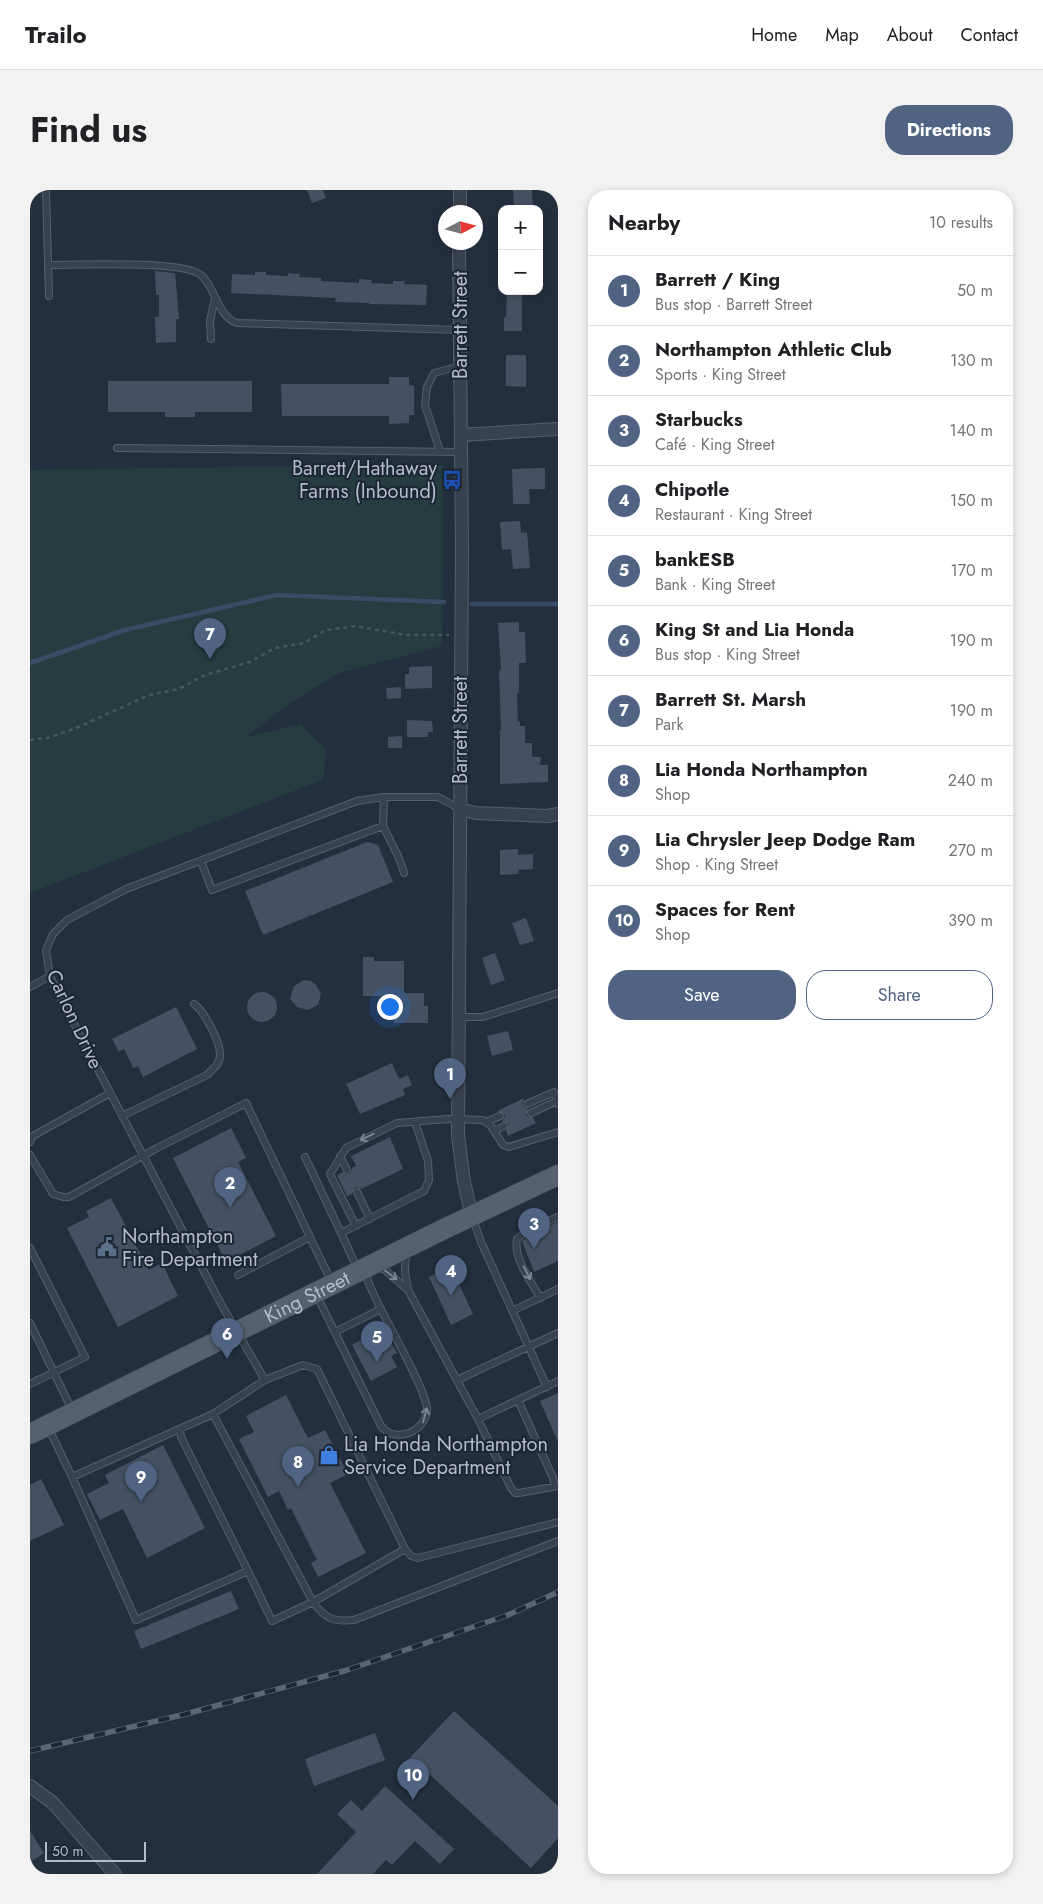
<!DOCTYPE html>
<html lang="en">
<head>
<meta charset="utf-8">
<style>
  body { margin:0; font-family:Jost,sans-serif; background:#f2f2f2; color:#202124 }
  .controls { position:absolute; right:15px; top:15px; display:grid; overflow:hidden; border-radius:10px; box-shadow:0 2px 8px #0003 }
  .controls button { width:45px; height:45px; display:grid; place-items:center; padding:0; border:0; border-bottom:1px solid #e0e0e0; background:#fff; color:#202124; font:25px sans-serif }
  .compass { position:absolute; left:408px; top:15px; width:45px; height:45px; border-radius:50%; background:#fff; box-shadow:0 2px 8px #0003; rotate:84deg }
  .scale { position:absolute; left:15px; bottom:12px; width:101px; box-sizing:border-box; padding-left:5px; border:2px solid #b4bcc9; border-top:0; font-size:14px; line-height:18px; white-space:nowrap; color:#b4bcc9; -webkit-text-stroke:4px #1d2633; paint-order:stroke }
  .you { position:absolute; left:359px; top:816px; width:18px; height:18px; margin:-12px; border:4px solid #fff; border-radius:50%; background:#1a73e8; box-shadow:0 0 0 8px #1a73e833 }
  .badge { display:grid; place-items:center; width:32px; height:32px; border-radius:50%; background:#506383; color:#fff; font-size:16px; font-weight:700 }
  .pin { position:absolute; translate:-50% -41px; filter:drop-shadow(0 1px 2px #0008) }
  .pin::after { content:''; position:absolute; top:26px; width:18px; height:15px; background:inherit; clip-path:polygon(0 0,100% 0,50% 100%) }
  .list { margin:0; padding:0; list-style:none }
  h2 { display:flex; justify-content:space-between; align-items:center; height:65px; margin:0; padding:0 20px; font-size:21px }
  h2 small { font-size:16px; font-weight:400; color:#757577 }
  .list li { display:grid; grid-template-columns:32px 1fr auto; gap:15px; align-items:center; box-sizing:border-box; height:70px; padding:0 20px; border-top:1px solid #e0e0e0 }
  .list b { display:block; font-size:19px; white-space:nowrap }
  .list p { margin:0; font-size:16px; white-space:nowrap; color:#757577 }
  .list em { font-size:16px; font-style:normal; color:#757577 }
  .actions { display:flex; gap:10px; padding:15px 20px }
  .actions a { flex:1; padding:11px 0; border:1px solid #506383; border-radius:20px; text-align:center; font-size:18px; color:#506383 }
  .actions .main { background:#506383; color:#fff }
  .map { position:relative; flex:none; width:528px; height:1684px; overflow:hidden; border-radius:20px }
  header { display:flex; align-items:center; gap:30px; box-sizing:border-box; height:70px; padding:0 25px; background:#fff; border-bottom:1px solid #e0e0e0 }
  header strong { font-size:24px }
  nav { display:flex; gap:28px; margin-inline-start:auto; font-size:18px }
  .intro { display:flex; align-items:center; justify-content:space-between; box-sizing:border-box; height:120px; padding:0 30px }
  h1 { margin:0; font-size:35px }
  .button { padding:12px 22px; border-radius:20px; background:#506383; color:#fff; font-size:18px; font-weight:700 }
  main { display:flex; gap:30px; padding:0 30px }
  aside { flex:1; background:#fff; border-radius:20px; box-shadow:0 2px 8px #0003 }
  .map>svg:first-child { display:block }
  .green { fill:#263c3f }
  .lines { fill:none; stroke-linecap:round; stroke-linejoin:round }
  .stream { stroke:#394c67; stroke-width:4.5 }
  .building { fill:#455162 }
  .lane-casing { stroke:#565f6c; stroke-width:8 }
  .street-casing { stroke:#565f6c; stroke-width:14 }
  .primary-casing { stroke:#414a57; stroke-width:21 }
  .path { stroke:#44595c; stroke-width:2.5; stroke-dasharray:4 4; stroke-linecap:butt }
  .lane { stroke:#38414e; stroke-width:6 }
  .street { stroke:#38414e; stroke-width:12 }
  .primary { stroke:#56606e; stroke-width:20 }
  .rail-casing { stroke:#5a6575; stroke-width:5.5 }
  .rail { stroke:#1d2633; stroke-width:4; stroke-dasharray:11; stroke-linecap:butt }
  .oneway { stroke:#7c8592 }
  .labels { text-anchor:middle; stroke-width:4; stroke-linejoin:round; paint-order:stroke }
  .street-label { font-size:20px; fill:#b4bcc9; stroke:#1d2633 }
  .poi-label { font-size:20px; fill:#b4bcc9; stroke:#1d2633; text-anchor:start }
</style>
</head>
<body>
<header>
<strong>Trailo</strong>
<nav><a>Home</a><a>Map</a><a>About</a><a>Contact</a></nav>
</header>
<div class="intro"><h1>Find us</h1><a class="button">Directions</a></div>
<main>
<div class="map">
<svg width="528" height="1684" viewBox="0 0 528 1684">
  <rect width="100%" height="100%" fill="#242f3e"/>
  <!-- green -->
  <path class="green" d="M 413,274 L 412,456 L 309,483 L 257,515 L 216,547 L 271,534 L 296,560 L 293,590 L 0,703 L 0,280 Z"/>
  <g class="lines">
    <!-- stream -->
    <path class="stream" d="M 442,414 L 528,414
      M 0,473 L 95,440 L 247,405 L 414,412"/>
  </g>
  <!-- building -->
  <path class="building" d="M 277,0 L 293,0 L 296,8 L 282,13 Z
    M 483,0 L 502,0 L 503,19 L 484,19 Z
    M 125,81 L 145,83 L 149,129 L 146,129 L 146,152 L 126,153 L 125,127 L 129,127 L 129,105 L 126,105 Z
    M 225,82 L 236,82 L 236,85 L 258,86 L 258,83 L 270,84 L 269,87 L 291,88 L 291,91 L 329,93 L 329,89 L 342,90 L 341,93 L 363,94 L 363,91 L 375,91 L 374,94 L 397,95 L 396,115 L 339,114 L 339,113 L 305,112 L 306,108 L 201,103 L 202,84 L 225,85 Z
    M 477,101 L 492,101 L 492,141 L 474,141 L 474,127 L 476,127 Z
    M 476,165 L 496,165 L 496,197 L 476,196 Z
    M 359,187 L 379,187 L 379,195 L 384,196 L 384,225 L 379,225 L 379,233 L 359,234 L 359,226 L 252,226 L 251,194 L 359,194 Z
    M 78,191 L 222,191 L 222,222 L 165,222 L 165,227 L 135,227 L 135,222 L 78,222 Z
    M 515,278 L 515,299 L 499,299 L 500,314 L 483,314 L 482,279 Z
    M 490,331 L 491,343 L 497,342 L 500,378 L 483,379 L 481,359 L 472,360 L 470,332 Z
    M 489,432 L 489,442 L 495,442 L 496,473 L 489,473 L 489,503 L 487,503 L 488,532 L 490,532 L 490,536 L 495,536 L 495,553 L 502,553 L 502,567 L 511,567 L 510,575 L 518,575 L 518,592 L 470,594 L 470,540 L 471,540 L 469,480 L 471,480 L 468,433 Z
    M 402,476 L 402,498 L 375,499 L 375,484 L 379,484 L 379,477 Z
    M 371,497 L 371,508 L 357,509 L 356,498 Z
    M 377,530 L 402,531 L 403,542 L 398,542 L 398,547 L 377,547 Z
    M 372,546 L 372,558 L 358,558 L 358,547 Z
    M 337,652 L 348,655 L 363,692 L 233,745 L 215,701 Z
    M 488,659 L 488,665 L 503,664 L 503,679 L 488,680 L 488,684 L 470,685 L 470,660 Z
    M 496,728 L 504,751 L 490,755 L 482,733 Z
    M 465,763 L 475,790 L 461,795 L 452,768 Z
    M 333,767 L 344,767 L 344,771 L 374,771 L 374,803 L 394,803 L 394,816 L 398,816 L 398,833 L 364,833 L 364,806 L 333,806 Z
    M 274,790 L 281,791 L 286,795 L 291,804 L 288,815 L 278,820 L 267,817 L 260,809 L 264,796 Z
    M217 817a15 15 0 1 1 30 0a15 15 0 1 1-30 0Z
    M 146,817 L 167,859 L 113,887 L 108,876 L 103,878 L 94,859 L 89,862 L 82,849 Z
    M 478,841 L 483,860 L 462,866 L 457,846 Z
    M 362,873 L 369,889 L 378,885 L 382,895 L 373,899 L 375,905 L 330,924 L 316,894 Z
    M 494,908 L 492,914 L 494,918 L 498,919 L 496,925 L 499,927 L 503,927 L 506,933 L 478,946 L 476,941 L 479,934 L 472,931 L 475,927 L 474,924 L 467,921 Z
    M 201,938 L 216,968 L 208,972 L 246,1046 L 196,1072 L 143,968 Z
    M 360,947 L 373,979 L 331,999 L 328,997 L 324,998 L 322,1004 L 317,1006 L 307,985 L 313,982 L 316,985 L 321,983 L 322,978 L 326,976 L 321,966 Z
    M 81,1008 L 119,1080 L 132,1073 L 148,1106 L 88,1137 L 37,1038 L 59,1027 L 56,1021 Z
    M 528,1032 L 528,1071 L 504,1082 L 492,1051 L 500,1045 Z
    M 421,1077 L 443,1124 L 421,1135 L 399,1087 Z
    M 347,1141 L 355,1154 L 360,1151 L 367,1163 L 361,1166 L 367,1177 L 341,1191 L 322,1155 Z
    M 528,1203 L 528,1252 L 510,1211 Z
    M 256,1205 L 278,1248 L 295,1240 L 318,1284 L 300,1293 L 336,1363 L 288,1387 L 281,1373 L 287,1370 L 261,1318 L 258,1320 L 249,1301 L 238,1307 L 209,1249 L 224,1242 L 216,1226 Z
    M 133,1255 L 175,1338 L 117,1368 L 93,1319 L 70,1330 L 57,1304 L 79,1293 L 75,1285 Z
    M 11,1289 L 34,1335 L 0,1351 L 0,1295 Z
    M 201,1401 L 209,1419 L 111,1459 L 104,1441 Z
    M 424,1521 L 528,1616 L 528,1648 L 501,1678 L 397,1582 L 390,1590 L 374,1574 Z
    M 345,1543 L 355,1570 L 284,1596 L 275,1569 Z
    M 355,1596 L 424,1659 L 410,1674 L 385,1651 L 362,1675 L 356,1670 L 343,1684 L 287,1684 L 326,1642 L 307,1624 L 321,1610 L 332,1621 Z
    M 0,1641 L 14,1663 L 0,1672 Z"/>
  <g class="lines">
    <defs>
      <path id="lane" d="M 16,0 L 19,106
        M 18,75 C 46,75 153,70 171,85 C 186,98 187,126 207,133 L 430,140
        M 181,149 L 180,131 L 185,108
        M 87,258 L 431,262
        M 410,261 L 395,215 L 397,197 L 404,183 L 430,176
        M 354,607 L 353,636 L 369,668 L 374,683
        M 171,671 L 182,700 L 353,636
        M 0,797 L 20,786
        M 428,827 L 453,827 L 528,803
        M 497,914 L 524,902 L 528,914
        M 501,923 L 527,911
        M 92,926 L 177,885 C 182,880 190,874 190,866 C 191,853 175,822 164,814
        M 456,932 L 470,926
        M 464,941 L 474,936
        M 0,952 L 3,946 L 80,903
        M 0,965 L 23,1004 L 33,1007 L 39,1007 L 127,958 L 216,913 L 301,1091
        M 310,966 L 317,980
        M 275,967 L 311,1043
        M 327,1002 L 340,1029
        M 443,1029 L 451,1052 L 517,1197
        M 326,1036 L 300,984 L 316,958 L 367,933 L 418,929 L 453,930 L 461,936 L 473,955 L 479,957 L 528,942
        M 0,1058 L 55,1167 L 0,1194
        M 376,1062 L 375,1081 L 378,1100 L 448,1229 L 481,1298 L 485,1303 L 489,1303 L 528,1296
        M 347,1077 L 355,1080 L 378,1100
        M 327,1078 L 311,1043 L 394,1001 L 399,990 L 398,971 L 385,932
        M 208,1085 L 280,1047
        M 286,1104 L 351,1236 C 358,1244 364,1246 375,1244 C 386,1242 396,1232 397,1221 C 399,1206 363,1143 355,1127 C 347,1112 340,1097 334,1081
        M 510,1108 C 501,1091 483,1068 487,1049 L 499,1039 L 528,1027
        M 482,1121 L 528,1099
        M 0,1133 L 42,1220
        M 305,1142 L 351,1119
        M 235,1190 L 183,1224 L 283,1412 L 375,1359 L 287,1179 L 273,1175 L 235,1190 L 191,1114 L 31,809 L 20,786 L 16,760 L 23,744 L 37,730 L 96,699 L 327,611 L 354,607 L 408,607 L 430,619
        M 427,1190 L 528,1143
        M 488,1210 L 523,1288 L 525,1296
        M 448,1229 L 528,1191
        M 18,1237 L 42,1287 L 106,1430 L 218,1381 L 242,1431 L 283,1412 C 295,1429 304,1432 324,1430 L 528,1351
        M 150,1239 L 151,1247 L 218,1381
        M 42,1287 L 183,1224
        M 375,1359 L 381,1366 L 388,1368 L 528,1332"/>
      <path id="street" d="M 430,22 L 430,0
        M 429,52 L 432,359 L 428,945 L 434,992 L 442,1026
        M 431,245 L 528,239
        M 430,619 L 446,623 L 517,626 L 528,624
        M 0,1596 L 23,1613 L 85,1684"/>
      <g id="primary">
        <path id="s1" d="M 0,1244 L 414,1039 L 528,985"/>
      </g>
    </defs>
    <!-- lane casing -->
    <use href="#lane" class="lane-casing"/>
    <!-- street casing -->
    <use href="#street" class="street-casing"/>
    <!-- primary casing -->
    <use href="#primary" class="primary-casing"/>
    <!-- path -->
    <path class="path" d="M 0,550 L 17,548 L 44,539 L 119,505 L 149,499 L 175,485 L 220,472 L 245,458 L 274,453 L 296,440 L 326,436 L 376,445 L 419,445"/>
    <!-- lane -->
    <use href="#lane" class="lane"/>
    <!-- street -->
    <use href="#street" class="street"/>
    <!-- primary -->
    <use href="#primary" class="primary"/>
    <defs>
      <path id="rail" d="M 0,1561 L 156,1524 L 314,1481 L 478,1425 L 528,1402"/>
    </defs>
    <!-- rail casing -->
    <use href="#rail" class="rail-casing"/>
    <!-- rail -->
    <use href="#rail" class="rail"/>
  </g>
  <!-- one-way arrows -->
  <defs><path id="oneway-shaft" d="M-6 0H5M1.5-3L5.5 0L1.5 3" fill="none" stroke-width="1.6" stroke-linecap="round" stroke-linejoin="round" transform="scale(1.25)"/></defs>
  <g class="oneway">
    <use href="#oneway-shaft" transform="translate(337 947) rotate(154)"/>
    <use href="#oneway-shaft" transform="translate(497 1083) rotate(63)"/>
    <use href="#oneway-shaft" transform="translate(361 1085) rotate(37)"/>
    <use href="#oneway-shaft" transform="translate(395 1225) rotate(-75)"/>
  </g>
  <!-- icons -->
  <defs>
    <symbol id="bus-bare" viewBox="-9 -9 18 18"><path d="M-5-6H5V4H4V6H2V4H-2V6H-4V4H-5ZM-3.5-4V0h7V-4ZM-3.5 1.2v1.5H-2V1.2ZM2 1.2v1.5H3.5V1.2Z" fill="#1a4fb4" stroke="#1d2633" stroke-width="2.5" paint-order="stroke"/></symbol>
    <symbol id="civic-bare" viewBox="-9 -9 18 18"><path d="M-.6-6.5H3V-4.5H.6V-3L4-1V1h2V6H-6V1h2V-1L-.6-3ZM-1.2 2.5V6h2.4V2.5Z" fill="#5c6f8a" stroke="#1d2633" stroke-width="2.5" paint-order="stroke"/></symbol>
    <symbol id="shop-bare" viewBox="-9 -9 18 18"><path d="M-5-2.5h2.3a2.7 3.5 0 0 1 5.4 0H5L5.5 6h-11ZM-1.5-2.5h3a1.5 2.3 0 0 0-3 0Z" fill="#3f7fe0" stroke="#1d2633" stroke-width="2.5" paint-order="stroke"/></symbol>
  </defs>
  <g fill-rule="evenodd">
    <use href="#bus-bare" x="408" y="276" width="28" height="28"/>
    <use href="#civic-bare" x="63" y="1043" width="28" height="28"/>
    <use href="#shop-bare" x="285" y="1251" width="28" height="28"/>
  </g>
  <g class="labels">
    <!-- street labels -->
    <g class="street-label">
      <text transform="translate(430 135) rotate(-90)" y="7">Barrett Street</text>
      <text transform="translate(430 540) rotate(-90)" y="7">Barrett Street</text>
      <text transform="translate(45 829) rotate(65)" y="7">Carlon Drive</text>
      <text dy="7" stroke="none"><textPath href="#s1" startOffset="309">King Street</textPath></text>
    </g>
    <!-- poi labels -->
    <g class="poi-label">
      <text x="407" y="285" text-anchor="end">Barrett/Hathaway<tspan x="407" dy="23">Farms (Inbound)</tspan></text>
      <text x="92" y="1053">Northampton<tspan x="92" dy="23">Fire Department</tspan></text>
      <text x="314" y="1261">Lia Honda Northampton<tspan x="314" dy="23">Service Department</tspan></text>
    </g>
  </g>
</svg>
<div class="controls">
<button>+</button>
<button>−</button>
</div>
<svg class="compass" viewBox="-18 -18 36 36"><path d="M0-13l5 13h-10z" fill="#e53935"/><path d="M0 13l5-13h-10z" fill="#757577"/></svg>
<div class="scale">50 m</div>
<div class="you"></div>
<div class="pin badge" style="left:420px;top:909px">1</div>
<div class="pin badge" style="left:200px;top:1018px">2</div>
<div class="pin badge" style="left:504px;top:1059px">3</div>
<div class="pin badge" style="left:421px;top:1106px">4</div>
<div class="pin badge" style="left:347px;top:1172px">5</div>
<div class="pin badge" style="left:197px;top:1169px">6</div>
<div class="pin badge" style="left:180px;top:469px">7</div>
<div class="pin badge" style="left:268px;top:1297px">8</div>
<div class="pin badge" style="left:111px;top:1312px">9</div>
<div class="pin badge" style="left:383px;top:1610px">10</div>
</div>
<aside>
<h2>Nearby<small>10 results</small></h2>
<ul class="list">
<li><span class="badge">1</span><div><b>Barrett / King</b><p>Bus stop · Barrett Street</p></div><em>50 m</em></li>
<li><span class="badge">2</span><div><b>Northampton Athletic Club</b><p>Sports · King Street</p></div><em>130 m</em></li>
<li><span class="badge">3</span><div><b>Starbucks</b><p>Café · King Street</p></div><em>140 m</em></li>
<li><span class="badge">4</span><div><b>Chipotle</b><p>Restaurant · King Street</p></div><em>150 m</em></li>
<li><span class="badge">5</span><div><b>bankESB</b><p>Bank · King Street</p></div><em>170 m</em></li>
<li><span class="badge">6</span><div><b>King St and Lia Honda</b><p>Bus stop · King Street</p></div><em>190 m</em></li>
<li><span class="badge">7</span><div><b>Barrett St. Marsh</b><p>Park</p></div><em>190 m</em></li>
<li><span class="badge">8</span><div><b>Lia Honda Northampton</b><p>Shop</p></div><em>240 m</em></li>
<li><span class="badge">9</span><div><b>Lia Chrysler Jeep Dodge Ram</b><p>Shop · King Street</p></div><em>270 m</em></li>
<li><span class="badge">10</span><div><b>Spaces for Rent</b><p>Shop</p></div><em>390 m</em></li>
</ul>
<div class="actions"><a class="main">Save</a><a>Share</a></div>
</aside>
</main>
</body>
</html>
